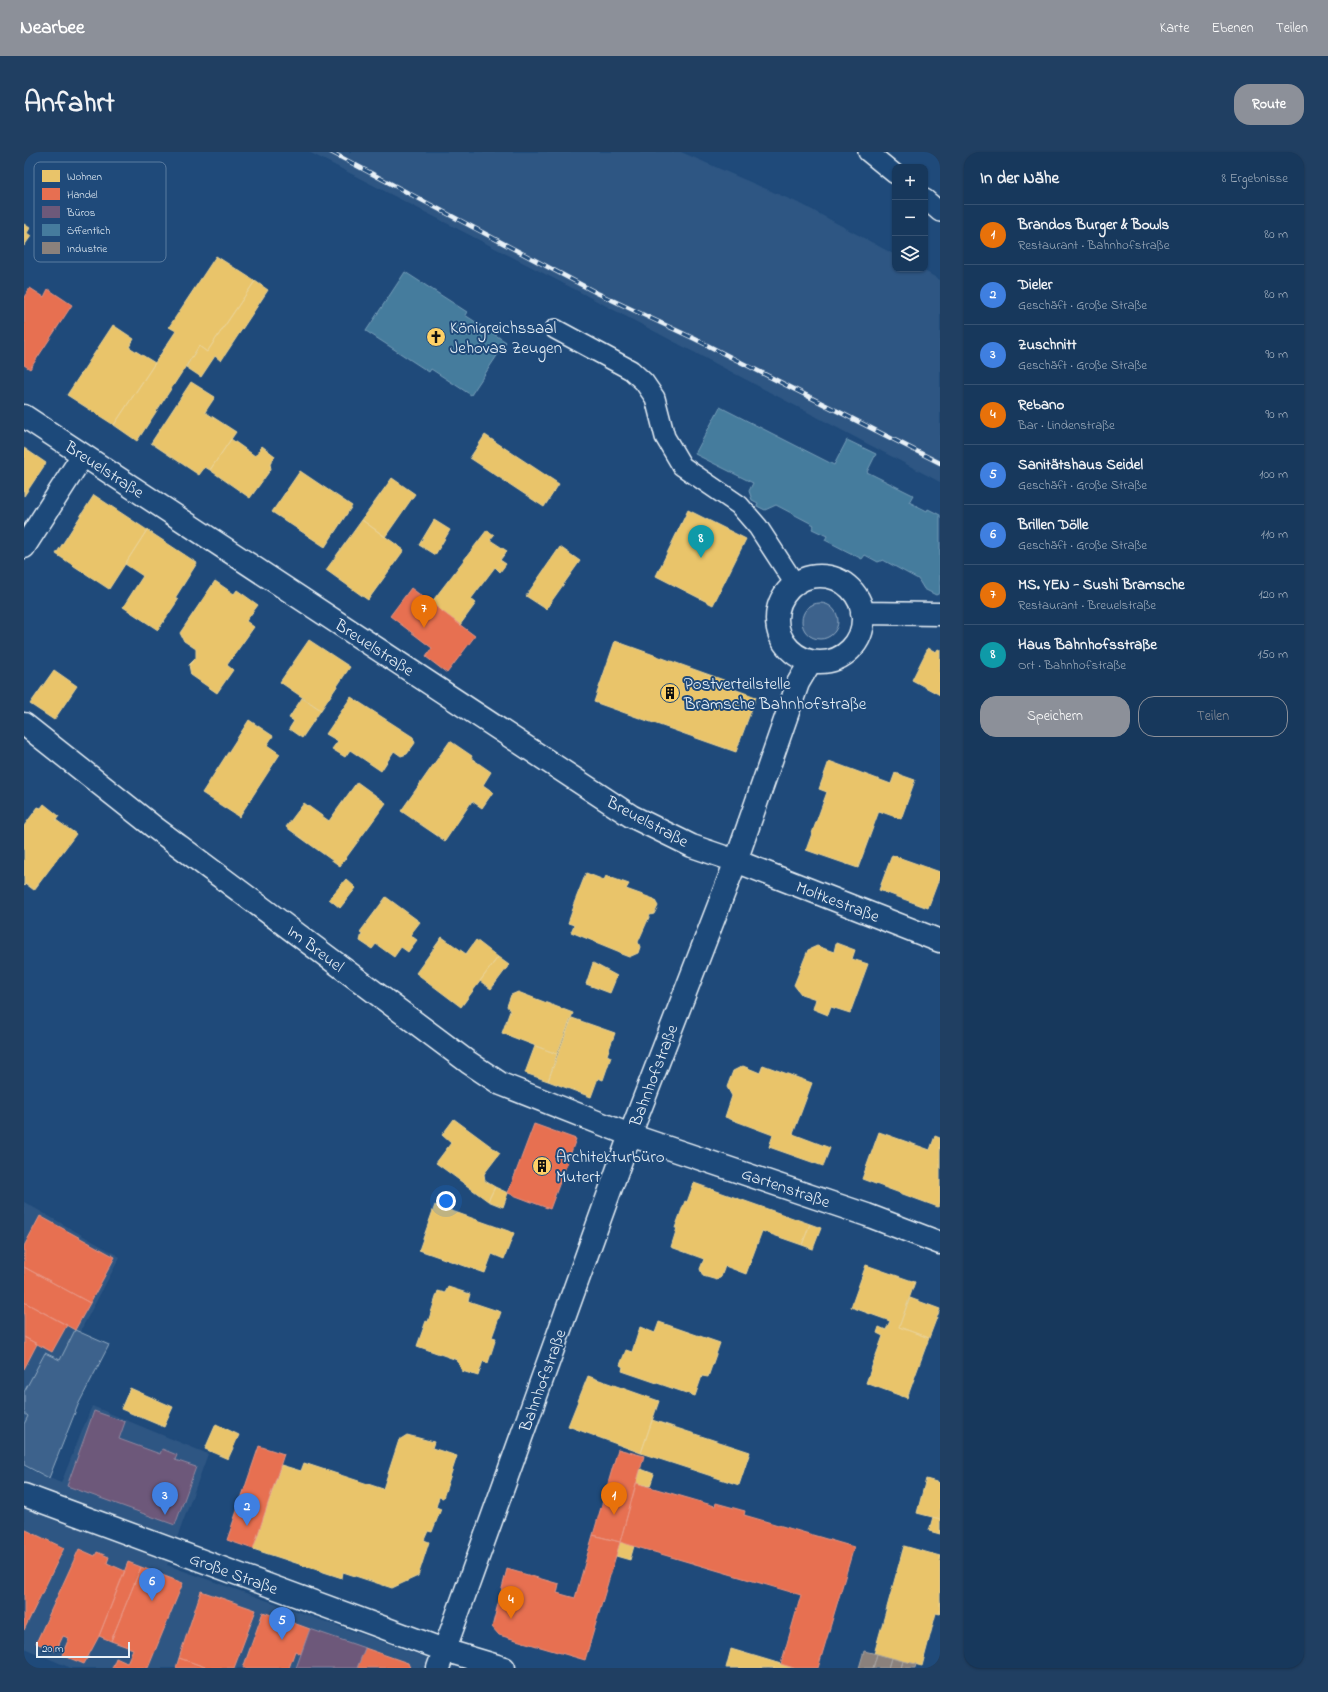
<!DOCTYPE html>
<html lang="de">
<head>
<meta charset="utf-8">
<style>
  body { margin:0; font-family:"Indie Flower",sans-serif; background:#203f62; color:#f1f3f6 }
  .controls { position:absolute; right:12px; top:12px; display:grid; overflow:hidden; border-radius:8px; box-shadow:0 1px 3px #0004 }
  .controls button { width:36px; height:36px; display:grid; place-items:center; padding:0; border:0; border-bottom:1px solid #365272; background:#17385c; color:#f1f3f6; font:20px sans-serif }
  .scale { position:absolute; left:12px; bottom:10px; width:94px; box-sizing:border-box; padding-left:4px; border:2px solid #e8f1f8; border-top:0; font-size:11px; line-height:14px; white-space:nowrap; color:#e8f1f8; -webkit-text-stroke:3px #1f4a7a; paint-order:stroke }
  .you { position:absolute; left:422px; top:1049px; width:14px; height:14px; margin:-10px; border:3px solid #fff; border-radius:50%; background:#1a73e8; box-shadow:0 0 0 6px #1a73e833 }
  .badge { display:grid; place-items:center; width:26px; height:26px; border-radius:50%; background:#8c9099; color:#fff; font-size:13px; font-weight:700 }
  .pin { position:absolute; translate:-50% -33px; filter:drop-shadow(0 1px 2px #0008) }
  .pin::after { content:''; position:absolute; top:21px; width:14px; height:12px; background:inherit; clip-path:polygon(0 0,100% 0,50% 100%) }
  .list { margin:0; padding:0; list-style:none }
  h2 { display:flex; justify-content:space-between; align-items:center; height:52px; margin:0; padding:0 16px; font-size:17px }
  h2 small { font-size:13px; font-weight:400; color:#9eacbb }
  .list li { display:grid; grid-template-columns:26px 1fr auto; gap:12px; align-items:center; box-sizing:border-box; height:60px; padding:0 16px; border-top:1px solid #365272 }
  .list b { display:block; font-size:15px; white-space:nowrap }
  .list p { margin:0; font-size:13px; white-space:nowrap; color:#9eacbb }
  .list em { font-size:13px; font-style:normal; color:#9eacbb }
  .actions { display:flex; gap:8px; padding:12px 16px }
  .actions a { flex:1; padding:9px 0; border:1px solid #8c9099; border-radius:16px; text-align:center; font-size:14px; color:#8c9099 }
  .actions .main { background:#8c9099; color:#fff }
  .icon { flex:none; width:22px; height:22px; fill:none; stroke:currentColor; stroke-width:2; stroke-linecap:round; stroke-linejoin:round }
  .map { position:relative; flex:none; width:916px; height:1516px; overflow:hidden; border-radius:16px }
  header { display:flex; align-items:center; gap:24px; box-sizing:border-box; height:56px; padding:0 20px; background:#8c9099; color:#fff }
  header strong { font-size:19px }
  nav { display:flex; gap:22px; margin-inline-start:auto; font-size:14px }
  .intro { display:flex; align-items:center; justify-content:space-between; box-sizing:border-box; height:96px; padding:0 24px }
  h1 { margin:0; font-size:28px }
  .button { padding:10px 18px; border-radius:16px; background:#8c9099; color:#fff; font-size:14px; font-weight:700 }
  main { display:flex; gap:24px; padding:0 24px }
  aside { flex:1; background:#17385c; border-radius:16px; box-shadow:0 1px 3px #0004 }
  .map>svg:first-child { display:block }
  .built { fill:#2e5683 }
  .green { fill:#3c628c; stroke:#92aac2 }
  .homes { fill:#e9c46a; stroke:#e9d295 }
  .shops { fill:#e76f51; stroke:#e79683 }
  .offices { fill:#6d597a; stroke:#9287a0 }
  .public { fill:#457b9d; stroke:#769eb8 }
  .industry { fill:#8a817c; stroke:#a6a3a1 }
  .lines { fill:none; stroke-linecap:round; stroke-linejoin:round }
  .lane-casing { stroke:#e8f1f8; stroke-width:22 }
  .street-casing { stroke:#e8f1f8; stroke-width:25 }
  .lane { stroke:#1f4a7a; stroke-width:19 }
  .street { stroke:#1f4a7a; stroke-width:22 }
  .rail-casing { stroke:#e8f1f8; stroke-width:4.5 }
  .rail { stroke:#1f4a7a; stroke-width:3; stroke-dasharray:9; stroke-linecap:butt }
  .labels { text-anchor:middle; stroke-width:4; stroke-linejoin:round; paint-order:stroke }
  .poi-label { font-size:17px; fill:#e8f1f8; stroke:#1f4a7a; text-anchor:start }
  .street-label { font-size:17px; fill:#e8f1f8; stroke:#1f4a7a }
  .key { fill:#1f4a7a; stroke:#5b7ca0; stroke-width:1 }
  .key-label { font-size:11px; fill:#e8f1f8 }
</style>
</head>
<body>
<header>
<strong>Nearbee</strong>
<nav><a>Karte</a><a>Ebenen</a><a>Teilen</a></nav>
</header>
<div class="intro"><h1>Anfahrt</h1><a class="button">Route</a></div>
<main>
<div class="map">
<svg width="916" height="1516" viewBox="0 0 916 1516">
  <rect width="100%" height="100%" fill="#1f4a7a"/>
  <filter id="ink" filterUnits="userSpaceOnUse"><feTurbulence type="fractalNoise" baseFrequency=".025" numOctaves="2"/><feDisplacementMap in="SourceGraphic" scale="8" xChannelSelector="R" yChannelSelector="G"/><feConvolveMatrix kernelMatrix="1 2 1 2 8 2 1 2 1" color-interpolation-filters="sRGB"/></filter>
  <g filter="url(#ink)">
    <!-- built -->
    <path class="built" d="M 285,0 L 657,0 L 779,53 L 871,103 L 871,117 L 897,117 L 916,128 L 916,330 L 552,138 Z
      M 0,1050 L 96,1105 L 38,1213 L 0,1273 Z
      M 68,1254 L 184,1302 L 143,1413 L 432,1516 L 47,1516 L 0,1496 L 0,1315 L 37,1331 Z"/>
    <!-- green -->
    <path class="green" d="M778 469a18 18 0 1 1 36 0a18 18 0 1 1-36 0Z
      M 51,1178 L 85,1193 L 54,1253 L 25,1326 L 0,1313 L 0,1272 L 4,1264 L 0,1261 L 0,1240 L 21,1201 L 36,1208 Z"/>
    <!-- homes -->
    <path class="homes" d="M 0,72 L 6,76 L 3,81 L 7,84 L 0,94 Z
      M 192,104 L 231,129 L 183,200 L 175,194 L 113,289 L 90,273 L 152,179 L 145,175 Z
      M 231,129 L 244,138 L 197,209 L 191,204 L 177,225 L 162,215 L 175,194 L 183,200 Z
      M 89,173 L 110,187 L 105,195 L 131,211 L 90,273 L 43,243 Z
      M 167,230 L 191,245 L 181,260 L 212,280 L 186,318 L 181,315 L 175,323 L 127,291 Z
      M 461,283 L 535,332 L 520,355 L 446,306 Z
      M 207,287 L 231,304 L 238,294 L 251,304 L 246,312 L 247,317 L 226,346 L 186,318 Z
      M 0,296 L 22,311 L 0,344 Z
      M 276,319 L 328,354 L 301,395 L 248,360 Z
      M 368,326 L 391,342 L 361,385 L 338,368 Z
      M 70,343 L 123,378 L 85,437 L 32,402 Z
      M 664,358 L 722,387 L 689,453 L 632,424 Z
      M 338,368 L 380,398 L 344,448 L 302,418 Z
      M 410,368 L 426,378 L 411,403 L 395,393 Z
      M 123,378 L 173,411 L 151,446 L 154,448 L 134,478 L 99,455 L 119,424 L 101,412 Z
      M 463,378 L 470,383 L 466,388 L 483,399 L 476,408 L 482,412 L 476,420 L 471,415 L 447,447 L 452,451 L 436,473 L 407,451 Z
      M 536,395 L 556,409 L 522,457 L 502,444 Z
      M 191,429 L 210,442 L 213,438 L 234,453 L 222,469 L 230,475 L 203,513 L 209,518 L 193,541 L 167,523 L 165,513 L 172,506 L 172,497 L 160,489 L 156,481 Z
      M 285,488 L 326,515 L 297,558 L 256,530 Z
      M 591,489 L 708,531 L 707,536 L 732,545 L 712,600 L 570,550 Z
      M 904,496 L 912,500 L 914,497 L 916,498 L 916,543 L 888,528 Z
      M 30,518 L 53,534 L 30,568 L 6,552 Z
      M 327,545 L 389,585 L 391,591 L 383,602 L 377,604 L 370,599 L 357,619 L 326,598 L 321,605 L 308,597 L 314,589 L 302,582 Z
      M 278,546 L 297,558 L 278,586 L 265,577 L 270,569 L 265,566 Z
      M 225,568 L 249,584 L 243,593 L 256,602 L 215,665 L 178,641 Z
      M 426,589 L 448,604 L 447,606 L 467,620 L 459,633 L 469,640 L 458,656 L 448,649 L 421,689 L 377,659 Z
      M 805,609 L 867,632 L 871,621 L 891,628 L 877,667 L 855,659 L 834,716 L 782,698 L 803,640 L 795,637 Z
      M 333,630 L 362,651 L 316,714 L 262,675 L 280,651 L 305,669 Z
      M 20,652 L 35,664 L 32,668 L 52,682 L 10,738 L 2,732 L 0,734 L 0,674 L 14,655 L 17,656 Z
      M 868,703 L 916,720 L 916,724 L 904,756 L 855,738 Z
      M 562,721 L 580,728 L 582,724 L 605,732 L 602,737 L 630,747 L 634,754 L 630,762 L 626,763 L 614,790 L 616,795 L 614,801 L 605,805 L 597,802 L 596,800 L 547,780 L 550,773 L 544,771 L 550,754 L 549,754 Z
      M 322,727 L 332,736 L 316,756 L 305,747 Z
      M 362,745 L 396,770 L 386,783 L 393,788 L 384,800 L 377,795 L 370,805 L 352,792 L 348,797 L 336,789 L 338,781 L 336,780 Z
      M 418,785 L 442,802 L 452,788 L 474,805 L 437,855 L 392,821 Z
      M 812,791 L 831,798 L 828,807 L 844,812 L 826,861 L 807,855 L 804,863 L 789,857 L 792,847 L 777,842 L 770,833 L 784,798 L 793,794 L 810,800 Z
      M 474,805 L 485,813 L 467,837 L 456,829 Z
      M 569,811 L 593,824 L 586,841 L 562,832 Z
      M 494,840 L 549,861 L 533,902 L 478,881 L 486,859 L 483,854 L 487,843 Z
      M 548,866 L 591,881 L 583,903 L 587,905 L 579,928 L 574,926 L 567,945 L 524,929 Z
      M 511,894 L 533,902 L 524,929 L 501,921 Z
      M 739,913 L 788,931 L 769,982 L 806,996 L 799,1014 L 745,995 L 749,983 L 701,965 L 708,944 L 703,935 L 709,919 L 719,914 L 736,921 Z
      M 430,967 L 476,1001 L 460,1022 L 461,1029 L 471,1035 L 464,1049 L 412,1011 L 427,991 L 418,983 Z
      M 855,980 L 906,998 L 911,984 L 916,986 L 916,1051 L 914,1055 L 838,1027 Z
      M 670,1031 L 786,1072 L 778,1093 L 738,1079 L 722,1122 L 701,1114 L 697,1125 L 693,1128 L 679,1124 L 676,1117 L 680,1107 L 647,1095 L 653,1076 L 651,1076 L 661,1049 L 663,1050 Z
      M 471,1035 L 484,1041 L 479,1055 L 464,1049 Z
      M 411,1053 L 490,1081 L 480,1107 L 468,1102 L 461,1121 L 395,1098 Z
      M 786,1072 L 797,1076 L 789,1097 L 778,1093 Z
      M 842,1113 L 891,1130 L 875,1175 L 905,1186 L 883,1246 L 842,1231 L 859,1184 L 853,1181 L 855,1175 L 862,1178 L 866,1169 L 827,1155 Z
      M 424,1135 L 446,1142 L 444,1149 L 477,1160 L 468,1185 L 472,1186 L 464,1211 L 459,1209 L 454,1224 L 438,1219 L 433,1208 L 393,1194 L 402,1169 L 404,1170 L 414,1139 L 421,1141 Z
      M 886,1146 L 916,1157 L 905,1186 L 875,1175 Z
      M 635,1170 L 696,1191 L 684,1225 L 678,1224 L 671,1244 L 598,1219 L 599,1215 L 596,1213 L 602,1198 L 608,1200 L 616,1175 L 631,1181 Z
      M 564,1224 L 635,1249 L 617,1301 L 544,1274 Z
      M 106,1236 L 149,1255 L 140,1275 L 97,1257 Z
      M 628,1268 L 726,1300 L 715,1333 L 617,1301 Z
      M 192,1272 L 215,1283 L 204,1307 L 181,1297 Z
      M 383,1283 L 410,1290 L 408,1296 L 433,1304 L 419,1346 L 415,1345 L 412,1355 L 417,1357 L 408,1380 L 404,1379 L 400,1388 L 405,1390 L 394,1424 L 368,1436 L 319,1420 L 318,1426 L 229,1397 L 257,1313 L 277,1319 L 280,1311 L 359,1337 L 375,1288 Z
      M 617,1317 L 630,1322 L 626,1334 L 612,1331 Z
      M 902,1327 L 916,1331 L 916,1367 L 893,1361 Z
      M 909,1365 L 916,1367 L 916,1382 L 905,1379 Z
      M 596,1390 L 610,1394 L 606,1408 L 592,1404 Z
      M 880,1394 L 916,1404 L 916,1462 L 912,1461 L 898,1514 L 850,1502 Z
      M 707,1497 L 757,1512 L 770,1516 L 702,1516 Z"/>
    <!-- shops -->
    <path class="shops" d="M 6,136 L 20,145 L 24,137 L 48,153 L 6,217 L 0,213 L 0,145 Z
      M 387,436 L 451,484 L 423,521 L 402,505 L 408,496 L 366,464 Z
      M 510,972 L 552,987 L 526,1057 L 484,1041 Z
      M 16,1064 L 91,1105 L 66,1151 L 0,1115 L 0,1094 Z
      M 0,1115 L 66,1151 L 51,1178 L 0,1150 Z
      M 0,1150 L 43,1173 L 28,1200 L 0,1185 Z
      M 0,1185 L 13,1192 L 0,1217 Z
      M 235,1294 L 260,1302 L 229,1397 L 203,1388 Z
      M 594,1297 L 620,1304 L 596,1390 L 569,1383 Z
      M 612,1331 L 691,1354 L 692,1351 L 721,1359 L 720,1363 L 830,1395 L 794,1516 L 770,1516 L 757,1512 L 777,1443 L 596,1390 Z
      M 0,1377 L 40,1396 L 0,1478 Z
      M 569,1383 L 596,1390 L 561,1508 L 475,1483 L 468,1475 L 483,1417 L 535,1432 L 533,1441 L 551,1446 Z
      M 55,1397 L 71,1404 L 73,1400 L 85,1405 L 83,1411 L 101,1419 L 75,1484 L 60,1512 L 38,1503 L 45,1486 L 39,1484 L 32,1499 L 12,1491 Z
      M 104,1410 L 117,1415 L 87,1489 L 75,1484 Z
      M 117,1415 L 159,1431 L 124,1516 L 88,1516 L 92,1506 L 103,1511 L 109,1497 L 87,1489 Z
      M 177,1439 L 232,1458 L 210,1516 L 184,1516 L 155,1506 Z
      M 239,1460 L 286,1477 L 277,1502 L 271,1499 L 265,1516 L 219,1516 Z
      M 341,1496 L 384,1511 L 386,1516 L 333,1516 Z
      M 155,1506 L 184,1516 L 152,1516 Z"/>
    <!-- offices -->
    <path class="offices" d="M 70,1259 L 101,1270 L 95,1287 L 136,1302 L 138,1297 L 153,1303 L 151,1308 L 172,1315 L 151,1373 L 43,1334 Z
      M 286,1477 L 341,1496 L 333,1516 L 272,1516 Z"/>
    <!-- public -->
    <path class="public" d="M 381,120 L 443,160 L 441,163 L 482,190 L 447,243 L 407,217 L 405,220 L 342,179 Z
      M 696,255 L 810,313 L 823,288 L 852,302 L 843,320 L 889,343 L 885,350 L 903,359 L 904,357 L 916,363 L 916,441 L 912,443 L 900,437 L 894,427 L 859,408 L 854,410 L 841,403 L 838,407 L 801,388 L 803,384 L 788,377 L 790,373 L 752,353 L 741,358 L 733,354 L 734,351 L 728,348 L 725,339 L 729,331 L 671,302 Z"/>
    <!-- industry -->
    <path class="industry" d="M 840,1499 L 853,1502 L 849,1516 L 835,1516 Z
      M 853,1502 L 867,1506 L 864,1516 L 849,1516 Z
      M 867,1506 L 879,1509 L 877,1516 L 864,1516 Z
      M 879,1509 L 892,1512 L 891,1516 L 877,1516 Z"/>
    <g class="lines">
      <defs>
        <path id="lane" d="M 844,0 L 871,22
          M 901,47 L 916,60
          M 531,177 L 607,218 L 620,230 L 631,246 L 641,285 L 658,314 L 715,353 L 734,375 L 771,432"/>
        <path id="street" d="M 0,264 L 607,664 L 668,694 L 712,709 L 916,789
          M 0,395 L 59,303
          M753 467a43 43 0 1 1 86 0a43 43 0 1 1-86 0Z
          M 838,461 L 916,462
          M 0,572 L 130,675 L 444,910 L 477,932 L 606,983 L 843,1063 L 916,1091
          M 0,1343 L 420,1498 L 480,1516
          M 414,1516 L 606,983 L 712,709 L 774,531 L 787,509"/>
      </defs>
      <!-- lane casing -->
      <use href="#lane" class="lane-casing"/>
      <!-- street casing -->
      <use href="#street" class="street-casing"/>
      <!-- lane -->
      <use href="#lane" class="lane"/>
      <!-- street -->
      <use href="#street" class="street"/>
      <defs>
        <path id="rail" d="M 307,0 L 573,141 L 671,187 L 916,311"/>
      </defs>
      <!-- rail casing -->
      <use href="#rail" class="rail-casing"/>
      <!-- rail -->
      <use href="#rail" class="rail"/>
    </g>
  </g>
  <!-- icons -->
  <defs>
    <symbol id="church-disc" viewBox="-11 -11 22 22"><circle r="9.5" fill="#ffd166" stroke="#1f4a7a"/><path d="M-1.2-6h2.4v3.5h3.3v2.4h-3.3V6h-2.4V-.1h-3.3v-2.4h3.3Z" fill="#111"/></symbol>
    <symbol id="building-disc" viewBox="-11 -11 22 22"><circle r="9.5" fill="#ffd166" stroke="#1f4a7a"/><path d="M-4-6H4V6H1V3H-1V6H-4ZM-2.5-4.3h1.7v1.8h-1.7ZM.8-4.3h1.7v1.8H.8ZM-2.5-1h1.7V.8h-1.7ZM.8-1h1.7V.8H.8Z" fill="#111"/></symbol>
  </defs>
  <g fill-rule="evenodd">
    <use href="#church-disc" x="401" y="174" width="22" height="22"/>
    <use href="#building-disc" x="635" y="530" width="22" height="22"/>
    <use href="#building-disc" x="507" y="1003" width="22" height="22"/>
  </g>
  <g class="labels">
    <!-- poi labels -->
    <g class="poi-label">
      <text x="426" y="181">Königreichssaal<tspan x="426" dy="20">Jehovas Zeugen</tspan></text>
      <text x="660" y="537">Postverteilstelle<tspan x="660" dy="20">Bramsche Bahnhofstraße</tspan></text>
      <text x="532" y="1010">Architekturbüro<tspan x="532" dy="20">Mutert</tspan></text>
    </g>
    <!-- street labels -->
    <g class="street-label">
      <text transform="translate(81 317) rotate(33)" y="6">Breuelstraße</text>
      <text transform="translate(351 495) rotate(33)" y="6">Breuelstraße</text>
      <text transform="translate(624 669) rotate(28)" y="6">Breuelstraße</text>
      <text transform="translate(814 749) rotate(21)" y="6">Moltkestraße</text>
      <text transform="translate(292 796) rotate(37)" y="6">Im Breuel</text>
      <text transform="translate(629 923) rotate(-69)" y="6">Bahnhofstraße</text>
      <text transform="translate(762 1035) rotate(19)" y="6">Gartenstraße</text>
      <text transform="translate(518 1228) rotate(-70)" y="6">Bahnhofstraße</text>
      <text transform="translate(210 1421) rotate(20)" y="6">Große Straße</text>
    </g>
  </g>
  <!-- legend -->
  <rect x="10" y="10" width="132" height="100" rx="6" class="key"/>
  <rect x="18" y="18" width="18" height="12" fill="#e9c46a"/>
  <rect x="18" y="36" width="18" height="12" fill="#e76f51"/>
  <rect x="18" y="54" width="18" height="12" fill="#6d597a"/>
  <rect x="18" y="72" width="18" height="12" fill="#457b9d"/>
  <rect x="18" y="90" width="18" height="12" fill="#8a817c"/>
  <g class="key-label">
    <text x="43" y="28">Wohnen</text>
    <text x="43" y="46">Handel</text>
    <text x="43" y="64">Büros</text>
    <text x="43" y="82">Öffentlich</text>
    <text x="43" y="100">Industrie</text>
  </g>
</svg>
<div class="controls">
<button>+</button>
<button>−</button>
<button><svg class="icon" aria-label="layers" viewBox="0 0 24 24"><path d="M12 4l9 5-9 5-9-5zM3 14l9 5 9-5"/></svg></button>
</div>
<div class="scale">20 m</div>
<div class="you"></div>
<div class="pin badge" style="left:590px;top:1363px;background:#e8710a">1</div>
<div class="pin badge" style="left:223px;top:1374px;background:#3f7fe0">2</div>
<div class="pin badge" style="left:141px;top:1363px;background:#3f7fe0">3</div>
<div class="pin badge" style="left:487px;top:1467px;background:#e8710a">4</div>
<div class="pin badge" style="left:258px;top:1488px;background:#3f7fe0">5</div>
<div class="pin badge" style="left:128px;top:1449px;background:#3f7fe0">6</div>
<div class="pin badge" style="left:400px;top:476px;background:#e8710a">7</div>
<div class="pin badge" style="left:677px;top:406px;background:#0f9aa8">8</div>
</div>
<aside>
<h2>In der Nähe<small>8 Ergebnisse</small></h2>
<ul class="list">
<li><span class="badge" style="background:#e8710a">1</span><div><b>Brandos Burger &amp; Bowls</b><p>Restaurant · Bahnhofstraße</p></div><em>80 m</em></li>
<li><span class="badge" style="background:#3f7fe0">2</span><div><b>Dieler</b><p>Geschäft · Große Straße</p></div><em>80 m</em></li>
<li><span class="badge" style="background:#3f7fe0">3</span><div><b>Zuschnitt</b><p>Geschäft · Große Straße</p></div><em>90 m</em></li>
<li><span class="badge" style="background:#e8710a">4</span><div><b>Rebano</b><p>Bar · Lindenstraße</p></div><em>90 m</em></li>
<li><span class="badge" style="background:#3f7fe0">5</span><div><b>Sanitätshaus Seidel</b><p>Geschäft · Große Straße</p></div><em>100 m</em></li>
<li><span class="badge" style="background:#3f7fe0">6</span><div><b>Brillen Dölle</b><p>Geschäft · Große Straße</p></div><em>110 m</em></li>
<li><span class="badge" style="background:#e8710a">7</span><div><b>MS. YEN - Sushi Bramsche</b><p>Restaurant · Breuelstraße</p></div><em>120 m</em></li>
<li><span class="badge" style="background:#0f9aa8">8</span><div><b>Haus Bahnhofsstraße</b><p>Ort · Bahnhofstraße</p></div><em>150 m</em></li>
</ul>
<div class="actions"><a class="main">Speichern</a><a>Teilen</a></div>
</aside>
</main>
</body>
</html>
